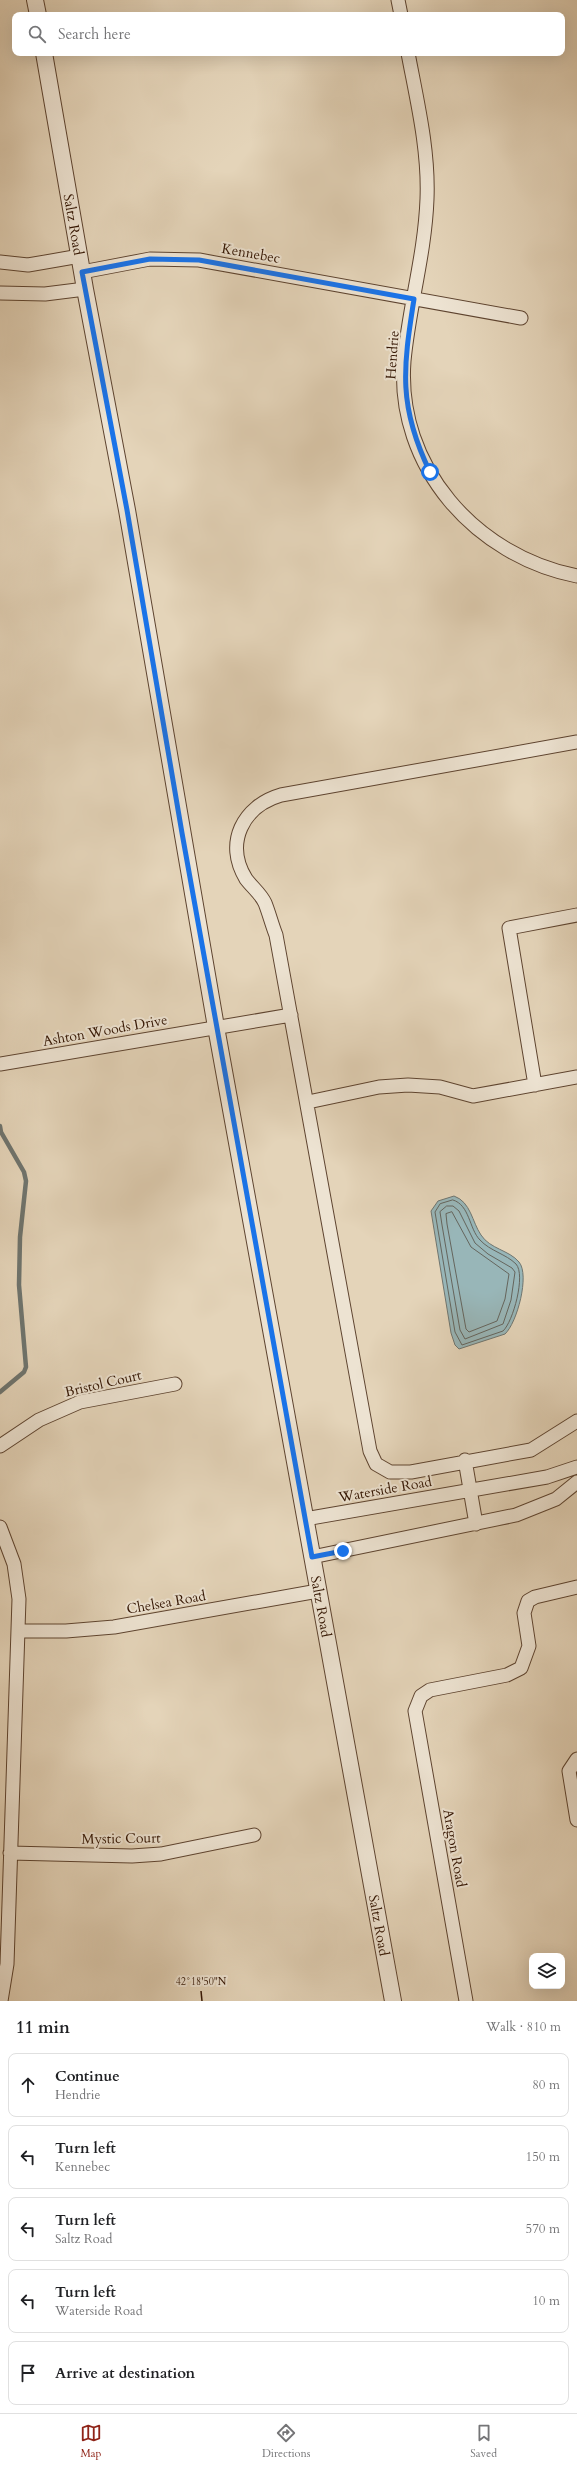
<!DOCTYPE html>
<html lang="en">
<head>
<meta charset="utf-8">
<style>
  body { margin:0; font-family:Cardo,serif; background:#f6f6f6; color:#202124 }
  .controls { position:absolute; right:12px; bottom:12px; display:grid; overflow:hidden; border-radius:8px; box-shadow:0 4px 16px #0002 }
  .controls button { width:36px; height:36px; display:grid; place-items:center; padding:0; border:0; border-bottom:1px solid #e0e0e0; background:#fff; color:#202124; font:20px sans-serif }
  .stop { position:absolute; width:12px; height:12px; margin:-9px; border:3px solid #1a73e8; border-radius:50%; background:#fff }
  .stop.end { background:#1a73e8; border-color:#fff; box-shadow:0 1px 4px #0008 }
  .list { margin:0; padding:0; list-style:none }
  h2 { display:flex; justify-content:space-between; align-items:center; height:52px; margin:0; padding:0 16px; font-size:17px }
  h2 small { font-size:13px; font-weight:400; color:#757577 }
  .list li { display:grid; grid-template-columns:26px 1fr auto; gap:12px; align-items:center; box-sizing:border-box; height:64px; margin:0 8px 8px; padding:0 8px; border:1px solid #e0e0e0; border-radius:8px }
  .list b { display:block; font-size:15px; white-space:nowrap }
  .list p { margin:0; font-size:13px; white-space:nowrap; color:#757577 }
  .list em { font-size:13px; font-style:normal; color:#757577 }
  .icon { flex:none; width:22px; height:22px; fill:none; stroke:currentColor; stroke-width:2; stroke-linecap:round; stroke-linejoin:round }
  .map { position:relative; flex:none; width:577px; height:2001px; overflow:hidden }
  .search { position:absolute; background:#fff; box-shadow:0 4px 16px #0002; left:12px; right:12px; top:12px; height:44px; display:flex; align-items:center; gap:10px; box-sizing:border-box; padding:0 14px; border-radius:8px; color:#757577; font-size:15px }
  .sheet { height:412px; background:#fff }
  nav { display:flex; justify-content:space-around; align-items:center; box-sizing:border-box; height:56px; border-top:1px solid #e0e0e0; background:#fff; font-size:11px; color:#757577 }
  nav a { display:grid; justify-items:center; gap:2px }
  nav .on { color:#8f2418 }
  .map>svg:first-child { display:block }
  .water { fill:#98b6b8; stroke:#6f756f }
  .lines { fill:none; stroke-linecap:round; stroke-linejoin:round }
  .shore { stroke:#65655d; stroke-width:1 }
  .stream { stroke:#6f756f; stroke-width:4.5 }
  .minor-casing { stroke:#5e4430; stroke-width:15 }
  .tertiary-casing { stroke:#5e4430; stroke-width:18 }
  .minor { stroke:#ede3d2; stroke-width:13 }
  .tertiary { stroke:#ede3d2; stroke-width:16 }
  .route { stroke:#1a73e8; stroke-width:5 }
  .ticks { fill:none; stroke:#321402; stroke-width:1.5 }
  .labels { text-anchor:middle; stroke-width:4; stroke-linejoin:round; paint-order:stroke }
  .street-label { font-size:14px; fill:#321402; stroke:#ede3d2 }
  .ticks-label { font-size:10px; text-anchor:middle; fill:#321402; stroke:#ede3d2; stroke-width:4; stroke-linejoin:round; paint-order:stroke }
</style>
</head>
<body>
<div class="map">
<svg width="577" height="2001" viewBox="0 0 577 2001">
  <rect width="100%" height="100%" fill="#e4d4b9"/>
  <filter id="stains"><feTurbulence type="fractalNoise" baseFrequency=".005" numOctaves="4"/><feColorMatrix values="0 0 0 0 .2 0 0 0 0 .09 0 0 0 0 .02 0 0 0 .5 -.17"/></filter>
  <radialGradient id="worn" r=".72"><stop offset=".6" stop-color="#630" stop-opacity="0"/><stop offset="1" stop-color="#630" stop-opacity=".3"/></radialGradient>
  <!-- water -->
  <path class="water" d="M 454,1196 C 471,1202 472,1222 481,1235 C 490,1249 509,1250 519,1262 C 530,1275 517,1323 505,1334 L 459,1349 L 455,1345 L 451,1333 L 431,1211 L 438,1201 Z"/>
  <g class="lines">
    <!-- shore -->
    <path class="shore" d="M 453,1200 C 470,1205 469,1229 480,1240 C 490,1251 506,1254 516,1264 C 526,1275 513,1322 503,1331 L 462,1345 L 455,1332 L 435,1212 L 440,1204 Z
      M 447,1206 L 453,1206 L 459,1211 L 475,1243 L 488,1254 L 512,1268 L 515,1272 L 511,1300 L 503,1324 L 465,1339 L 460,1330 L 442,1225 L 440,1212 Z
      M 452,1212 L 471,1247 L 509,1274 L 505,1299 L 497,1321 L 469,1332 L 466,1329 L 447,1224 L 446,1214 Z"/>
    <!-- stream -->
    <path class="stream" d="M 0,1126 L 1,1132 L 24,1172 L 26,1181 L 20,1237 L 19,1285 L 26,1367 L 24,1372 L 0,1392"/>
    <defs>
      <path id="minor" d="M 398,0 L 401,15
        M 408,53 C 417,101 429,150 427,199 C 425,254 409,307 404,361 C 396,467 476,556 577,576
        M 0,262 L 28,265 L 80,256
        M 82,272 L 150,259 L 199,260 L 521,318
        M 0,293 L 45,294 L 85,289
        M 577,742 L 281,795 C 243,806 224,843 246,879 C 252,887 261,894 265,903 C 269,913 272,925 276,935 L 370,1451 L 376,1464 L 390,1472 L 411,1472 L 531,1450 L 577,1421
        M 0,1064 L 291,1015
        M 535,1085 L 509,928 L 577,915
        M 308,1102 L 379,1087 L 408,1085 L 440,1087 L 473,1096 L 577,1077
        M 0,1446 L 39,1420 L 80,1402 L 175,1384
        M 465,1460 L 476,1524
        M 305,1519 L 547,1477 L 577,1467
        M 0,1527 L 14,1564 L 19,1599 L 7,1964 L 1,2001
        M 312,1557 L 516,1515 L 556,1499 L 577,1482
        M 18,1631 L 66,1631 L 114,1627 L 318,1591
        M 577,1759 L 569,1771 L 577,1820
        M 10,1853 L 132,1856 L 161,1854 L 254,1835
        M 466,2001 L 415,1711 L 421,1696 L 430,1690 L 507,1675 L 521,1668 L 529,1646 L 524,1613 L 528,1601 L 535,1597 L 577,1587"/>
      <g id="tertiary">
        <path d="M 35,0 L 38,15"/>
        <path id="s1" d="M 44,53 L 85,289 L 127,510 L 216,1027 L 393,2001"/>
      </g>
    </defs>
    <!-- minor casing -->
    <use href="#minor" class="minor-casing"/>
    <!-- tertiary casing -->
    <use href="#tertiary" class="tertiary-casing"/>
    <!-- minor -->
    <use href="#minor" class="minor"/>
    <!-- tertiary -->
    <use href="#tertiary" class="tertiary"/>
  </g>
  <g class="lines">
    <!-- route -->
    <path class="route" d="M 343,1551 L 312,1557 L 182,833 L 127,510 L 82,272 L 150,259 L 199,260 L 414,299 C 403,369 398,406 430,472"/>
  </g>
  <!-- ticks -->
  <path class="ticks" d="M 201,1991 L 202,2001"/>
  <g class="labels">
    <!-- street labels -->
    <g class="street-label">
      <text dy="5" stroke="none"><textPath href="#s1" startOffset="174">Saltz Road</textPath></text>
      <text transform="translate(251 253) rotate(10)" y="5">Kennebec</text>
      <text transform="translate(392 355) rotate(-86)" y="5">Hendrie</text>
      <text transform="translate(105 1030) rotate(-10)" y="5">Ashton Woods Drive</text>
      <text transform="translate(103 1383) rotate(-13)" y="5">Bristol Court</text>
      <text transform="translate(385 1489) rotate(-10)" y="5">Waterside Road</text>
      <text transform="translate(166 1602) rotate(-10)" y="5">Chelsea Road</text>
      <text dy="5" stroke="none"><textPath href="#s1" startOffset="1578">Saltz Road</textPath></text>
      <text transform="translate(121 1838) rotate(-1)" y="5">Mystic Court</text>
      <text transform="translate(455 1848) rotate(80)" y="5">Aragon Road</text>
      <text dy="5" stroke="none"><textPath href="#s1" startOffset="1902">Saltz Road</textPath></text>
    </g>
  </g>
  <g class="ticks-label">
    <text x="201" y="1985">42°18'50"N</text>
  </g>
  <rect width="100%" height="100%" filter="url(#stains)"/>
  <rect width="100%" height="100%" fill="url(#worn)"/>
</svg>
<div class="controls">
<button><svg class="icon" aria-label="layers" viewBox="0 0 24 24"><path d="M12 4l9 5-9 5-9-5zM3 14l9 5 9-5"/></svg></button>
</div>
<div class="stop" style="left:430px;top:472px"></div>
<div class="stop end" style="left:343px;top:1551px"></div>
<div class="search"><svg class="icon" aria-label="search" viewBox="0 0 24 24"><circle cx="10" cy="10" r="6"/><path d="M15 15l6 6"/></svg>Search here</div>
</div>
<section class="sheet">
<h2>11 min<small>Walk · 810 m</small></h2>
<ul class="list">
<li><svg class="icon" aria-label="ahead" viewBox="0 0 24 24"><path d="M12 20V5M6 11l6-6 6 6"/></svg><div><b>Continue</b><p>Hendrie</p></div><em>80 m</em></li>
<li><svg class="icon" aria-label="left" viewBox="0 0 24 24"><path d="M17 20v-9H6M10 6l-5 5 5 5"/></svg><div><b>Turn left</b><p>Kennebec</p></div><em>150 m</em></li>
<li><svg class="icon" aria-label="left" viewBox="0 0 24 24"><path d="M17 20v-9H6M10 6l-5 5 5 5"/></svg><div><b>Turn left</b><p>Saltz Road</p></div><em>570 m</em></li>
<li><svg class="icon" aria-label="left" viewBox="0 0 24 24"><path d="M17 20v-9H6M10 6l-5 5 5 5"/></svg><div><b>Turn left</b><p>Waterside Road</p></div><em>10 m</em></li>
<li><svg class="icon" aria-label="arrive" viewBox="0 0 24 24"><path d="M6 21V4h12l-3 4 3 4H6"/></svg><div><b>Arrive at destination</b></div></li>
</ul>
</section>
<nav>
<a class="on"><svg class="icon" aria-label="map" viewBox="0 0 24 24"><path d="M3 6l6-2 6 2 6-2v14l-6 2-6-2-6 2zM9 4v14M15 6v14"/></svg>Map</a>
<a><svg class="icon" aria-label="directions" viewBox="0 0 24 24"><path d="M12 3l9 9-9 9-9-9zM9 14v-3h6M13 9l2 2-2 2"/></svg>Directions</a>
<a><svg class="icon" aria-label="saved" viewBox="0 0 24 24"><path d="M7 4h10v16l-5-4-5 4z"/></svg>Saved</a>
</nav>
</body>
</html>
